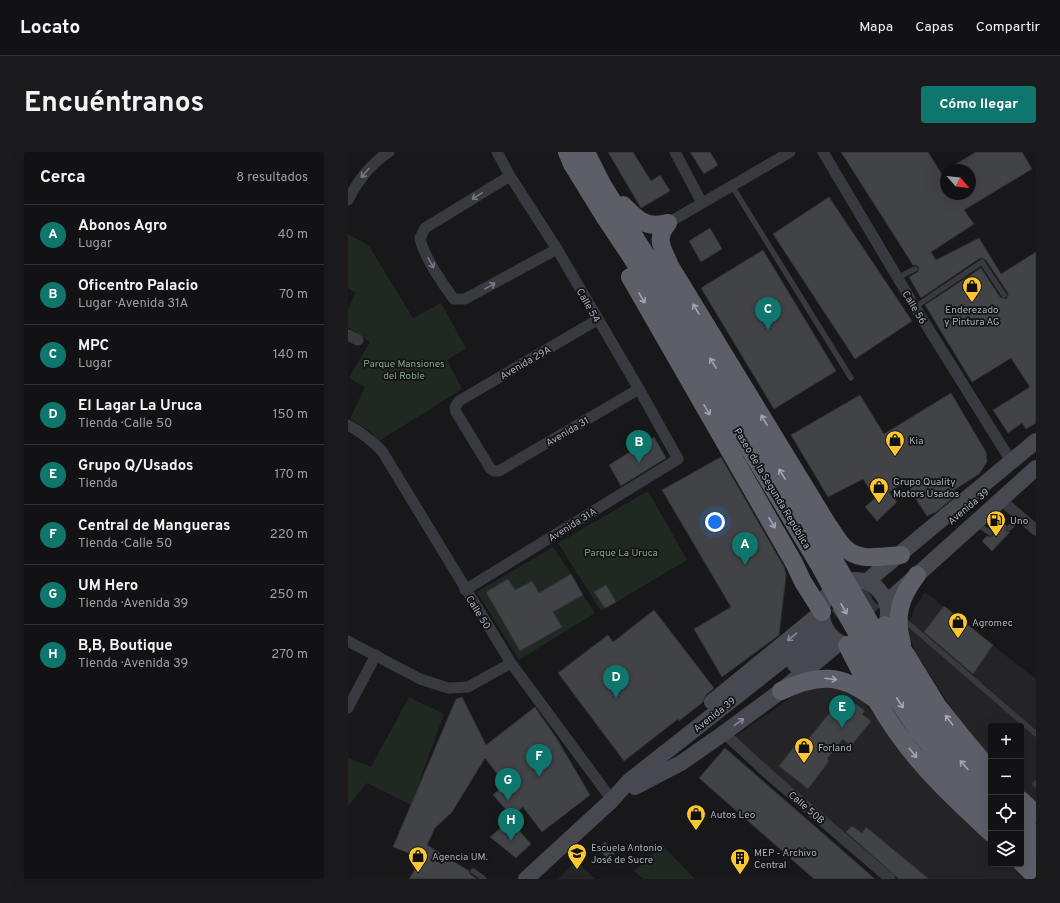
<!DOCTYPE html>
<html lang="es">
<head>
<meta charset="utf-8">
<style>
  body { margin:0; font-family:Overpass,sans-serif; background:#1b1b1d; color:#f1f3f6 }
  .controls { position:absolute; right:12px; bottom:12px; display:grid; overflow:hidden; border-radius:4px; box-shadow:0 4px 16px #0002 }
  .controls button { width:36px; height:36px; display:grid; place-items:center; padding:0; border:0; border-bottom:1px solid #313234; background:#121214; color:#f1f3f6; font:20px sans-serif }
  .compass { position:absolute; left:592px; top:12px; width:36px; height:36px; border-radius:50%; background:#121214; box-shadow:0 4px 16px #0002; rotate:118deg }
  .you { position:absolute; left:367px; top:370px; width:14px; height:14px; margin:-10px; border:3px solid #fff; border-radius:50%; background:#1a73e8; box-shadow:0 0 0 6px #1a73e833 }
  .badge { display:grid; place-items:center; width:26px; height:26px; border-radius:50%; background:#0f766e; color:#fff; font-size:13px; font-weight:700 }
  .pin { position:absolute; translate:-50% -33px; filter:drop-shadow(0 1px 2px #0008) }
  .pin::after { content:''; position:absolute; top:21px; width:14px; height:12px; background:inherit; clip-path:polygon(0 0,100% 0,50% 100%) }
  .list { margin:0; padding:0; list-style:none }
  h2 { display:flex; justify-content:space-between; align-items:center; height:52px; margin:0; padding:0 16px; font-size:17px }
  h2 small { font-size:13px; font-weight:400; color:#9c9ea0 }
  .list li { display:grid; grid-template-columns:26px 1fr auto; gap:12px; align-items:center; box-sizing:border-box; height:60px; padding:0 16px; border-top:1px solid #313234 }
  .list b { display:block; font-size:15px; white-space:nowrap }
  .list p { margin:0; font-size:13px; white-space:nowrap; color:#9c9ea0 }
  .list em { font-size:13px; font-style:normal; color:#9c9ea0 }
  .icon { flex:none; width:22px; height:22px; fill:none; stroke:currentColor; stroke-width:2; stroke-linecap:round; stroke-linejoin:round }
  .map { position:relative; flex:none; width:688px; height:727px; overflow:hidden; border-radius:4px }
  header { display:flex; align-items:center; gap:24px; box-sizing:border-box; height:56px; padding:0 20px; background:#121214; border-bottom:1px solid #313234 }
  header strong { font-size:19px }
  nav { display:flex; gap:22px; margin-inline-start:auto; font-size:14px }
  .intro { display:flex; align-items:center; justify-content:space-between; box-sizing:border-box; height:96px; padding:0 24px }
  h1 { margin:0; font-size:28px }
  .button { padding:10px 18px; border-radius:4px; background:#0f766e; color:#fff; font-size:14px; font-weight:700 }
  main { display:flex; gap:24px; padding:0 24px }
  aside { flex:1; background:#121214; border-radius:4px; box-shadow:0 4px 16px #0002 }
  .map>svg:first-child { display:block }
  .built { fill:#242427 }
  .green { fill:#202921 }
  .building { fill:#424347; stroke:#323236 }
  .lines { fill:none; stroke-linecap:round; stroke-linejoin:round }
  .secondary-tunnel { stroke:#35363a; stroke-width:16; stroke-dasharray:16 8; stroke-linecap:butt }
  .service { stroke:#393940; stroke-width:5.5 }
  .minor { stroke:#393940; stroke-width:11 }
  .secondary { stroke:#474850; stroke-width:16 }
  .trunk { stroke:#5d5e68; stroke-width:18 }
  .oneway { stroke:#777984 }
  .oneway2 { stroke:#a2a6b3 }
  .oneway3 { stroke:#878a96 }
  .labels { text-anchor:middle; stroke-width:3.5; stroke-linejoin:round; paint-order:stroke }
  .street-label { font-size:10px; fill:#aaaebb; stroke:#131315 }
  .poi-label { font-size:10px; fill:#aaaebb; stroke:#131315; text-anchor:start }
  .park-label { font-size:10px; fill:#80a685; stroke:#131315 }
</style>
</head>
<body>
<header>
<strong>Locato</strong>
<nav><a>Mapa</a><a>Capas</a><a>Compartir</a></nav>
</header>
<div class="intro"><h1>Encuéntranos</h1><a class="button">Cómo llegar</a></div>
<main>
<aside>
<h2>Cerca<small>8 resultados</small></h2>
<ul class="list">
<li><span class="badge">A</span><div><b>Abonos Agro</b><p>Lugar</p></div><em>40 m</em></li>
<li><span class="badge">B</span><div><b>Oficentro Palacio</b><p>Lugar · Avenida 31A</p></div><em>70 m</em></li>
<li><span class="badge">C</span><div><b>MPC</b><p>Lugar</p></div><em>140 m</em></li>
<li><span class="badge">D</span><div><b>El Lagar La Uruca</b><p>Tienda · Calle 50</p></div><em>150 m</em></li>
<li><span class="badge">E</span><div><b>Grupo Q/Usados</b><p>Tienda</p></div><em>170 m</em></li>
<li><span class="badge">F</span><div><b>Central de Mangueras</b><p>Tienda · Calle 50</p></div><em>220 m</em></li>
<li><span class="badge">G</span><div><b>UM Hero</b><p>Tienda · Avenida 39</p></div><em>250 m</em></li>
<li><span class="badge">H</span><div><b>B,B, Boutique</b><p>Tienda · Avenida 39</p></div><em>270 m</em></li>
</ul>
</aside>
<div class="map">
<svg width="688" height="727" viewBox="0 0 688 727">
  <rect width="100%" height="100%" fill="#18181a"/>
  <!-- built -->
  <path class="built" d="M 577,440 L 688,527 L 688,655 L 673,642 L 673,574 L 643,574 L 643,607 L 612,570 L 567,499 L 559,479 L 566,457 Z
    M 483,532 L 514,547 L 575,625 L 643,691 L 643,712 L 664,712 L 679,727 L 549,727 L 461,655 L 387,585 L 455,537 Z
    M 228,709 L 247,727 L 210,727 Z"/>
  <!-- green -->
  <path class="green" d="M 0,82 L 21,94 L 65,166 L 93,151 L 118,196 L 99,208 L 114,237 L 31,289 L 22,279 L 2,267 L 17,235 L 1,226 L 22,190 L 0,175 L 0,157 L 8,141 L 0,136 Z
    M 300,339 L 339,408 L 253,459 L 210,391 Z
    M 205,395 L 223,422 L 191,441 L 184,429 L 167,438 L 160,427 L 139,440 L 172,499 L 214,475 L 205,460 L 235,443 L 247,461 L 171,508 L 129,440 Z
    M 61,545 L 96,562 L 63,653 L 19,631 L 0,654 L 0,606 L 23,615 Z
    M 314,693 L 347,727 L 295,727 L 286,719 Z"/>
  <!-- building -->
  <path class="building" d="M 260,0 L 285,0 L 303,29 L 312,23 L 322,39 L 293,56 Z
    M 342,0 L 362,0 L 370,13 L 356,22 Z
    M 493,0 L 580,0 L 598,29 L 598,42 L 622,42 L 622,18 L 598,18 L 628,0 L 674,0 L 684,17 L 616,58 L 626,72 L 583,100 L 588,108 L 631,86 L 653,122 L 688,100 L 688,271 L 678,277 L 674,271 L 660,281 L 645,258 L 682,235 L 663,206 L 624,230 L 577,153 L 633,116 L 652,145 L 656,147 L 659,146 L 660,143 L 660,141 L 638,108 L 634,106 L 632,106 L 573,146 L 561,125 L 570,120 L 571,115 L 568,113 L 565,113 Z
    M 481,45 L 564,169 L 507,207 L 425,82 Z
    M 362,76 L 374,97 L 353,110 L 341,89 Z
    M 415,98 L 488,219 L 426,257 L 353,136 Z
    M 603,241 L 638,300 L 639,310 L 631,322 L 606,338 L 605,346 L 588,360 L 579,364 L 557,330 L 541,340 L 549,350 L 529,369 L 517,355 L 527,346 L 515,327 L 480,345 L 443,283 L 512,243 L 536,282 Z
    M 306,285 L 318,306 L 273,334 L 261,313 Z
    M 373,305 L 436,415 L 438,423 L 431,483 L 374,525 L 346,477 L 383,455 L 314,338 Z
    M 654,369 L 658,373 L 658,379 L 662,380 L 644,399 L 634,389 L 639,384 L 642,385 L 645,384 L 646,381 L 645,378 Z
    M 223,422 L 235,443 L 205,460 L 214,475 L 172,499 L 138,440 L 160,427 L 167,438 L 184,429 L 191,441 Z
    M 258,433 L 268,450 L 257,456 L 246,440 Z
    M 596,454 L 645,493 L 625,522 L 576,480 Z
    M 306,458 L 366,536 L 358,543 L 355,550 L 331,569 L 330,567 L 276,609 L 210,521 L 260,483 L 265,490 Z
    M 496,543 L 517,559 L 514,562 L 523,569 L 503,594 L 495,587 L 479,607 L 481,609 L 460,637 L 431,614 L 452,587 L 457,591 Z
    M 114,545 L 138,593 L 187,555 L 209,587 L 242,643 L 194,680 L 175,655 L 164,664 L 145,643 L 157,632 L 137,606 L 104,660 L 87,676 L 79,693 L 121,719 L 122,722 L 129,727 L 61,727 L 74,706 L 45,695 L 108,547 Z
    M 377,596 L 486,691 L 527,727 L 466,727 L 351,626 Z
    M 162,668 L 183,692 L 168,706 L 142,685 Z
    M 504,674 L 514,681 L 518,675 L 581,727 L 551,727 L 498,680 Z
    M 257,690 L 267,701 L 260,707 L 250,697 Z"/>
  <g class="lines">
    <!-- secondary-tunnel -->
    <path class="secondary-tunnel" d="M 470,480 L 533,428
      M 477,490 L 509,465 L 540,437"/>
    <!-- service -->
    <path class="service" d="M 384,34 L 503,226
      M 549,126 L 567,117
      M 567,155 L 634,110 L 656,143
      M 628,371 L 642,381
      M 661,376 L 672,365
      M 555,467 L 688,582
      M 687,632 L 688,631
      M 125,719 L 136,727"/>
    <!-- minor -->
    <path class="minor" d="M 327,0 L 354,51
      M 475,0 L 567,155 L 663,309
      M 162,24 L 77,76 L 72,86 C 75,103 95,133 106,147 L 117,147 L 209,97
      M 0,48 C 10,28 22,12 41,0
      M 320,71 L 442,0
      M 249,168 L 111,249 L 107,255 L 108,260 L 142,316 L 146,319 L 151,319 L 291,237
      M 0,183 L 10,188
      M 0,273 C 13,280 23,288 34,299 L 163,511 L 264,648
      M 653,348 L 688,378
      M 117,438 L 330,307 L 291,237 L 209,97 L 162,24 L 149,0
      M 0,489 L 72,527 L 100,536 L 120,535 L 163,511
      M 0,556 L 28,503
      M 376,581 L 418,620 L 542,727"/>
    <!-- secondary -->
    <path class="secondary" d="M474 461a33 33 0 1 1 66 0a33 33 0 1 1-66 0Z
      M 518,430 L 688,289
      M 538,451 L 688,316
      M 447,513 L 477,490
      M 364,550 L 474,460
      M 287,635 L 333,611 L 376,581 L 433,539 L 491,491
      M 178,727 L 264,648 L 281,629 L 470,480"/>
    <!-- trunk -->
    <path class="trunk" d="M 219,0 L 224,12 L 256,64 L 282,103 L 383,266 L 470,411 L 530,519 L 570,579 L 614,634 L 643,662
      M 238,0 L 254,32 L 483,403 L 544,509 L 581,570 L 602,598 L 621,619 L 643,641
      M 275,53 C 289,68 299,77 320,71
      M 320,71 C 306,88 315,96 322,114 L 480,373 C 485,380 490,388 495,394 C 510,411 533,404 553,403
      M 282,125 L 446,411 L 455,430 L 474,460
      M 537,473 L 559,504 L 589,553 L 616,587 L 643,619
      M 554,492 C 546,465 552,445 569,423
      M 499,493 C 515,525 531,556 553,586 C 578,621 611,651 643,681
      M 433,539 C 469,522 493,521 525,546
      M 673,648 L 688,662
      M 673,670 L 688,684
      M 673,690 L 688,705
      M 673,710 L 688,725"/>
  </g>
  <!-- one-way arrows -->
  <defs><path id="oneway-shaft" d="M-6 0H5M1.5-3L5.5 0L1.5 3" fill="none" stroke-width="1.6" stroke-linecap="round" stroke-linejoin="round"/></defs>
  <g class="oneway">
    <use href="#oneway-shaft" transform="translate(17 21) rotate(131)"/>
    <use href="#oneway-shaft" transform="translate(129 44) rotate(148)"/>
    <use href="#oneway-shaft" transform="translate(83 111) rotate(60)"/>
    <use href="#oneway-shaft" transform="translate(142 134) rotate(-29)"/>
  </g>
  <g class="oneway2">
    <use href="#oneway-shaft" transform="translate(294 146) rotate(60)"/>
    <use href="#oneway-shaft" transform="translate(348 157) rotate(-121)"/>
    <use href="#oneway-shaft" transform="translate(365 211) rotate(-122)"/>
    <use href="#oneway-shaft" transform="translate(359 258) rotate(60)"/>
    <use href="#oneway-shaft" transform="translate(416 268) rotate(-121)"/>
    <use href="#oneway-shaft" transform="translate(434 322) rotate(-122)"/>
    <use href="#oneway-shaft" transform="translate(424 371) rotate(60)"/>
    <use href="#oneway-shaft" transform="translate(496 457) rotate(61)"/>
    <use href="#oneway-shaft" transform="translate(483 527) rotate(7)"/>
    <use href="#oneway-shaft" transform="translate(552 551) rotate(57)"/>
    <use href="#oneway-shaft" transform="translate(601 568) rotate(-127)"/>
    <use href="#oneway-shaft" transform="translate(565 601) rotate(51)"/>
    <use href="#oneway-shaft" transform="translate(616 613) rotate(-132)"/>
  </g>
  <g class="oneway3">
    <use href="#oneway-shaft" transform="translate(444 485) rotate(141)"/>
    <use href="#oneway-shaft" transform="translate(391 570) rotate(-36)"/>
  </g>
  <!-- icons -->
  <defs>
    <symbol id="shop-pin" viewBox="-11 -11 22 30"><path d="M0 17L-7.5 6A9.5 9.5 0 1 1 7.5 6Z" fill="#fbc630" stroke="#131315"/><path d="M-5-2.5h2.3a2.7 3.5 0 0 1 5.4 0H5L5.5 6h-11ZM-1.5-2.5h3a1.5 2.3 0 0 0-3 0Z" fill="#111"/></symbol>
    <symbol id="fuel-pin" viewBox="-11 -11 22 30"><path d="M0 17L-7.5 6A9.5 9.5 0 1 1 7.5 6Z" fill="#fbc630" stroke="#131315"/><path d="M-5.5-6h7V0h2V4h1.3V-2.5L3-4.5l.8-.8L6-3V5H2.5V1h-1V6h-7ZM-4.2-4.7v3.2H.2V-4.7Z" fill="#111"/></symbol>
    <symbol id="school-pin" viewBox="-11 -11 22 30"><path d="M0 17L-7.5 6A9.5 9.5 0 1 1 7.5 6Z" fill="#fbc630" stroke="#131315"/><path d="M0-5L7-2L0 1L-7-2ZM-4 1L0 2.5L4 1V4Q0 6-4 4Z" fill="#111"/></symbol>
    <symbol id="building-pin" viewBox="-11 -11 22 30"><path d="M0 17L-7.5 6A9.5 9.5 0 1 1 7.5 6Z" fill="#fbc630" stroke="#131315"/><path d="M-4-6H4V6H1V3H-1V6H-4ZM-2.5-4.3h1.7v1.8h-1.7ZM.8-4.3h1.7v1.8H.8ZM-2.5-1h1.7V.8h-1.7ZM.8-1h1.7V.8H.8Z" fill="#111"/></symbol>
  </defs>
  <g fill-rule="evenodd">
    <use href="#shop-pin" x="613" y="123" width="22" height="30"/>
    <use href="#shop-pin" x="536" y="277" width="22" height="30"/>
    <use href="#shop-pin" x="520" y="324" width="22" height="30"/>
    <use href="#fuel-pin" x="637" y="357" width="22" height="30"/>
    <use href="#shop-pin" x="599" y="459" width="22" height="30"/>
    <use href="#shop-pin" x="445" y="584" width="22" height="30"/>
    <use href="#shop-pin" x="337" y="651" width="22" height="30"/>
    <use href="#school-pin" x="218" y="690" width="22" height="30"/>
    <use href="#shop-pin" x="59" y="693" width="22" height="30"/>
    <use href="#building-pin" x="381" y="695" width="22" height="30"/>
  </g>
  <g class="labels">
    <!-- street labels -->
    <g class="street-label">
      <text transform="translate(241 153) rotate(60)" y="4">Calle 54</text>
      <text transform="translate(567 155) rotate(59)" y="4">Calle 56</text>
      <text transform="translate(177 210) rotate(-30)" y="4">Avenida 29A</text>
      <text transform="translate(219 279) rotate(-30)" y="4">Avenida 31</text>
      <text transform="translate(425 336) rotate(59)" y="4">Paseo de la Segunda República</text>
      <text transform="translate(620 354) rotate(-40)" y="4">Avenida 39</text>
      <text transform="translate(224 372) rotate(-32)" y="4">Avenida 31A</text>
      <text transform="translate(131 460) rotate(58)" y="4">Calle 50</text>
      <text transform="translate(366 562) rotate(-38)" y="4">Avenida 39</text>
      <text transform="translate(459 655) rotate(41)" y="4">Calle 50B</text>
    </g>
    <!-- poi labels -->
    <g class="poi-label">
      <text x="624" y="161" text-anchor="middle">Enderezado<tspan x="624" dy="12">y Pintura AG</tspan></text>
      <text x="561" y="292">Kia</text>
      <text x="545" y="333">Grupo Quality<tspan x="545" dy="12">Motors Usados</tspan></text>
      <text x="662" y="372">Uno</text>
      <text x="624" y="474">Agromec</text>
      <text x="470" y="599">Forland</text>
      <text x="362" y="666">Autos Leo</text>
      <text x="243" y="699">Escuela Antonio<tspan x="243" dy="12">José de Sucre</tspan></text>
      <text x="406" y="704">MEP - Archivo<tspan x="406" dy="12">Central</tspan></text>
      <text x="84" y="708">Agencia UM.</text>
    </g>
    <!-- park labels -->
    <g class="park-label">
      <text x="56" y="215">Parque Mansiones<tspan x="56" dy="12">del Roble</tspan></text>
      <text x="273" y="404">Parque La Uruca</text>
    </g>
  </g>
</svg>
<div class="controls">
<button>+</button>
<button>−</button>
<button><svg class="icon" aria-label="locate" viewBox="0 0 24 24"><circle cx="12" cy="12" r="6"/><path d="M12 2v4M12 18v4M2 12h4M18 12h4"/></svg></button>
<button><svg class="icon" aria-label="layers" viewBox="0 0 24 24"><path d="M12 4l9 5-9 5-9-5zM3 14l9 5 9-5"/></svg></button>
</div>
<svg class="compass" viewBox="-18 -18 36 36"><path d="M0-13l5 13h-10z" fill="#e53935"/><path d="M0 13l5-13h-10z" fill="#9c9ea0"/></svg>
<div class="you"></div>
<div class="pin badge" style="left:397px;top:413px">A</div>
<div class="pin badge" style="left:291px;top:311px">B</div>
<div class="pin badge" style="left:420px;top:178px">C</div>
<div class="pin badge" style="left:268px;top:546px">D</div>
<div class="pin badge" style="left:494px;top:576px">E</div>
<div class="pin badge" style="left:191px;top:625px">F</div>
<div class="pin badge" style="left:160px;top:649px">G</div>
<div class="pin badge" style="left:163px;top:689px">H</div>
</div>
</main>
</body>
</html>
